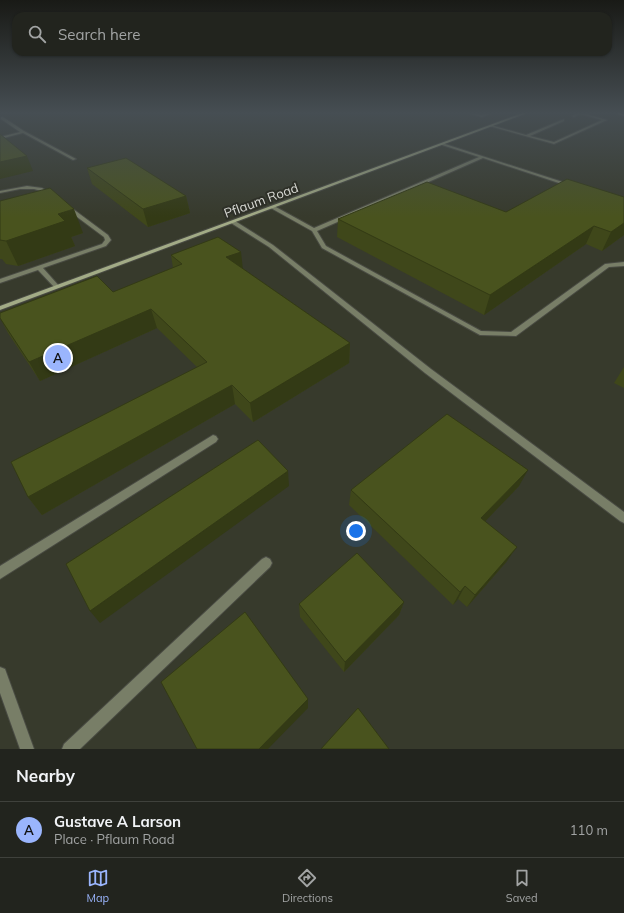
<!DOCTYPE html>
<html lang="en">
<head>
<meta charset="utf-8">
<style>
  body { margin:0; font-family:Mulish,sans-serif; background:#2a2c27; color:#f1f3f6 }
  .you { position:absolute; left:356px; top:531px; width:14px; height:14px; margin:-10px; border:3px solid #fff; border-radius:50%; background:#1a73e8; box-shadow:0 0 0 6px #1a73e833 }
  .badge { display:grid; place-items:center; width:26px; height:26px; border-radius:50%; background:#9ab5fd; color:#111; font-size:13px; font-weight:700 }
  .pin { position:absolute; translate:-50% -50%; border:2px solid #fff; box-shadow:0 1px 4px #0006 }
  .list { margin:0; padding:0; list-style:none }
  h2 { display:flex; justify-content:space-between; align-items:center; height:52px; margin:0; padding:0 16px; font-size:17px }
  h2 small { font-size:13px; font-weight:400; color:#a2a4a4 }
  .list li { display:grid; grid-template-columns:26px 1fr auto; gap:12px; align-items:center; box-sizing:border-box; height:56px; padding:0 16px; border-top:1px solid #3f413c }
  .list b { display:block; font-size:15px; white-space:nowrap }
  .list p { margin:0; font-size:13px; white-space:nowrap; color:#a2a4a4 }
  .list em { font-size:13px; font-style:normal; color:#a2a4a4 }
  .icon { flex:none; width:22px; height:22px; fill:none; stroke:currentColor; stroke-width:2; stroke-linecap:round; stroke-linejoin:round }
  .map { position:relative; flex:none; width:624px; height:749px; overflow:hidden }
  .search { position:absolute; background:#22241e; box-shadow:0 1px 3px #0004; left:12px; right:12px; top:12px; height:44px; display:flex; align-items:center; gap:10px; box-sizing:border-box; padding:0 14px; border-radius:12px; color:#a2a4a4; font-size:15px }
  .sheet { height:108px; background:#22241e }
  nav { display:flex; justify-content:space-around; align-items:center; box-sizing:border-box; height:56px; border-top:1px solid #3f413c; background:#22241e; font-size:11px; color:#a2a4a4 }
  nav a { display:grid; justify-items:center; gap:2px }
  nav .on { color:#9ab5fd }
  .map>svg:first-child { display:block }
  .built { fill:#373a2c }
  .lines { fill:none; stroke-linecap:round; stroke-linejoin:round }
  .lane-casing { stroke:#494b43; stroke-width:2 }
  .street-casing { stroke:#494b43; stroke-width:2 }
  .secondary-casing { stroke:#494b43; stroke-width:2 }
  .lane { fill:#787e67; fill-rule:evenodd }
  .street { fill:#787e67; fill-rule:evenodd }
  .secondary { fill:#a2ab86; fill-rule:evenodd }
  .wall { fill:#3f471a }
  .shaded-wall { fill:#333a15 }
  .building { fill:#49531e; stroke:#333a15 }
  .labels { text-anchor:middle; stroke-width:4; stroke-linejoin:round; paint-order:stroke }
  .far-street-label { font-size:13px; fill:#d7d8d3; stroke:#2e3028 }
</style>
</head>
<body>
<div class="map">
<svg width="624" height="749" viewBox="0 0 624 749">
  <rect width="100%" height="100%" fill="#2e3028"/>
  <!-- built -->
  <path class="built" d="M 0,112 L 624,112 L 624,749 L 0,749 Z"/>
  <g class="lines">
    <defs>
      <path id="lane" d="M 464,112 C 470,112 476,115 481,115 C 486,115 490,112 495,112 L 482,117 Z
        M 579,112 L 607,120 L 554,144 L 489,126 L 491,125 L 526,135 L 564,119 L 564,121 L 530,136 L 554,142 L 602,120 L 580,114 L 574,117 L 572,116 Z
        M 1,117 L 3,117 L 24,131 L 76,159 L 73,160 L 23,133 L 0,139 L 0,137 L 20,132 L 1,119 Z
        M 442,143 L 572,185 L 568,186 L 483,158 L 317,231 L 326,246 L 481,331 L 511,332 L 605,264 L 624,262 L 624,266 L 609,267 L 516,336 L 480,335 L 322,248 L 312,231 L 269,207 L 274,206 L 314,228 L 479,157 L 442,145 Z
        M 27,186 L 42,188 L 54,195 L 52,196 L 45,192 L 34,189 L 20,189 L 0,193 L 0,191 Z
        M 65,206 L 69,206 L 108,235 L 111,240 L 106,246 L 43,268 L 59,286 L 59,288 L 55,288 L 38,270 L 0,283 L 0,279 L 102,244 L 105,240 L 104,237 L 65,208 Z
        M 231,221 L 235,221 L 273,245 L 431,369 L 624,512 L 624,523 L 620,521 L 425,373 L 269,247 L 231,223 Z
        M 213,435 L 216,436 L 218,439 L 216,442 L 0,579 L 0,566 Z
        M 266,557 L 270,559 L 272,563 L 270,567 L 80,749 L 62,749 L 64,744 L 262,559 Z"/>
      <path id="street" d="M 0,667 L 5,669 L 34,749 L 20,749 L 0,693 Z"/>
      <path id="secondary" d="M 525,112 L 530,112 L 0,310 L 0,306 Z
        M 618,112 L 624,114 L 624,116 L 612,112 Z"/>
    </defs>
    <!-- lane casing -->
    <use href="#lane" class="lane-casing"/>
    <!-- street casing -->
    <use href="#street" class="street-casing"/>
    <!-- secondary casing -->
    <use href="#secondary" class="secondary-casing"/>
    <!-- lane -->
    <use href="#lane" class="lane"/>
    <!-- street -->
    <use href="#street" class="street"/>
    <!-- secondary -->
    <use href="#secondary" class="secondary"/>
  </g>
  <!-- wall -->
  <path class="wall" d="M 87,168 L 186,196 L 190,213 L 148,227 L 92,184 Z
    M 624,197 L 624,235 L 602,251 L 586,244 L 484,315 L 337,237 L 338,219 L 506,212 Z
    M 0,201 L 83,233 L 71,237 L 75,246 L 18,266 L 6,264 L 2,259 L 0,259 Z
    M 171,255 L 242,268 L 350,343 L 349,363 L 253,422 L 235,404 L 42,515 L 28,497 L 197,367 L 157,328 L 40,381 L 8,333 L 0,318 L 113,292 L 173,268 Z
    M 624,367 L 624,388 L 614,383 Z
    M 519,486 L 485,521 L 507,561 L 467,607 L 458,599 L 453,605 L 349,505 L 351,490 Z
    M 404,602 L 399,615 L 344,672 L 300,617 L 299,604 Z"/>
  <!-- shaded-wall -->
  <path class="shaded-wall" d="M 27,156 L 33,171 L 0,179 L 0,162 Z
    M 186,196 L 190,213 L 148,227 L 143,209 Z
    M 74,209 L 83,233 L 71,237 L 75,246 L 18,266 L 6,241 L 58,214 Z
    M 624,223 L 624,235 L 602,251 L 611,232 Z
    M 594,226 L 586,244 L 484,315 L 490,295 Z
    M 241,252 L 243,270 L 226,257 Z
    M 151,309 L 157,328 L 40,381 L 29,362 Z
    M 350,343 L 349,363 L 253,422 L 250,403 Z
    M 232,385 L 235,404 L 42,515 L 28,497 Z
    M 528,470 L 519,486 L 474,533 L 481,518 Z
    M 288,471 L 289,486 L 100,623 L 90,611 Z
    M 517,547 L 507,561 L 467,607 L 475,595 Z
    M 465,586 L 458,599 L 453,605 L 460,592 Z
    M 404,602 L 399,615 L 344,672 L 345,662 Z
    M 308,699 L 308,708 L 268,749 L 259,749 Z"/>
  <!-- building -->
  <path class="building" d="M 0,134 L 27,156 L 0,162 Z
    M 126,158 L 186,196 L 143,209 L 87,168 Z
    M 567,179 L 624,197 L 624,223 L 611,232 L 594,226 L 490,295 L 338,219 L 427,182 L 506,212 Z
    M 50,188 L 74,209 L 58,214 L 65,221 L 6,241 L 0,240 L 0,201 Z
    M 218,237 L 241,252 L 226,257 L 350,343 L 250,403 L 232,385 L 28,497 L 11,462 L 207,362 L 151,309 L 29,362 L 0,318 L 0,313 L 97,276 L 113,292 L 182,264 L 171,255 Z
    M 447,414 L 528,470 L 481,518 L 517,547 L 475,595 L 465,586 L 460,592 L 351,490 Z
    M 258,440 L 288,471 L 90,611 L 66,564 Z
    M 357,553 L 404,602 L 345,662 L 299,604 Z
    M 245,612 L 308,699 L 259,749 L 197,749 L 161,682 Z
    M 358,708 L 389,749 L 321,749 Z"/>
  <!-- sky -->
  <linearGradient id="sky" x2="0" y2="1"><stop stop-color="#191a16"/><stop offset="0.52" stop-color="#464e53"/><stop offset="1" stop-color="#464e53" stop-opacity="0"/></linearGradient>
  <rect width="624" height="217" fill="url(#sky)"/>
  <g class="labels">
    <!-- far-street labels -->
    <g class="far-street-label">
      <text transform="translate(261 200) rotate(-20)" y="5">Pflaum Road</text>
    </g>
  </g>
</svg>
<div class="you"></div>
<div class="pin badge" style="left:58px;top:358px">A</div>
<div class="search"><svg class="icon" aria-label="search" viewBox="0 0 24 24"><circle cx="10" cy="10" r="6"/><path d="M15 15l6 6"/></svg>Search here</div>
</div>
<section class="sheet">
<h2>Nearby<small></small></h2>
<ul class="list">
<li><span class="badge">A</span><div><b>Gustave A Larson</b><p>Place · Pflaum Road</p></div><em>110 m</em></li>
</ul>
</section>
<nav>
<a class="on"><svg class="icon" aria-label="map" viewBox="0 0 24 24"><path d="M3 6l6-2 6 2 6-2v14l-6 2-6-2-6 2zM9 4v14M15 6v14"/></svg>Map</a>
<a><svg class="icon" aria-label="directions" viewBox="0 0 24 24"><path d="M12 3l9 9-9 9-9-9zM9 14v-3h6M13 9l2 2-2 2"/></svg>Directions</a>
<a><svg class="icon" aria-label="saved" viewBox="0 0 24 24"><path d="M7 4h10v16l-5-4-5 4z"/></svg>Saved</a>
</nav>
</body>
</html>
